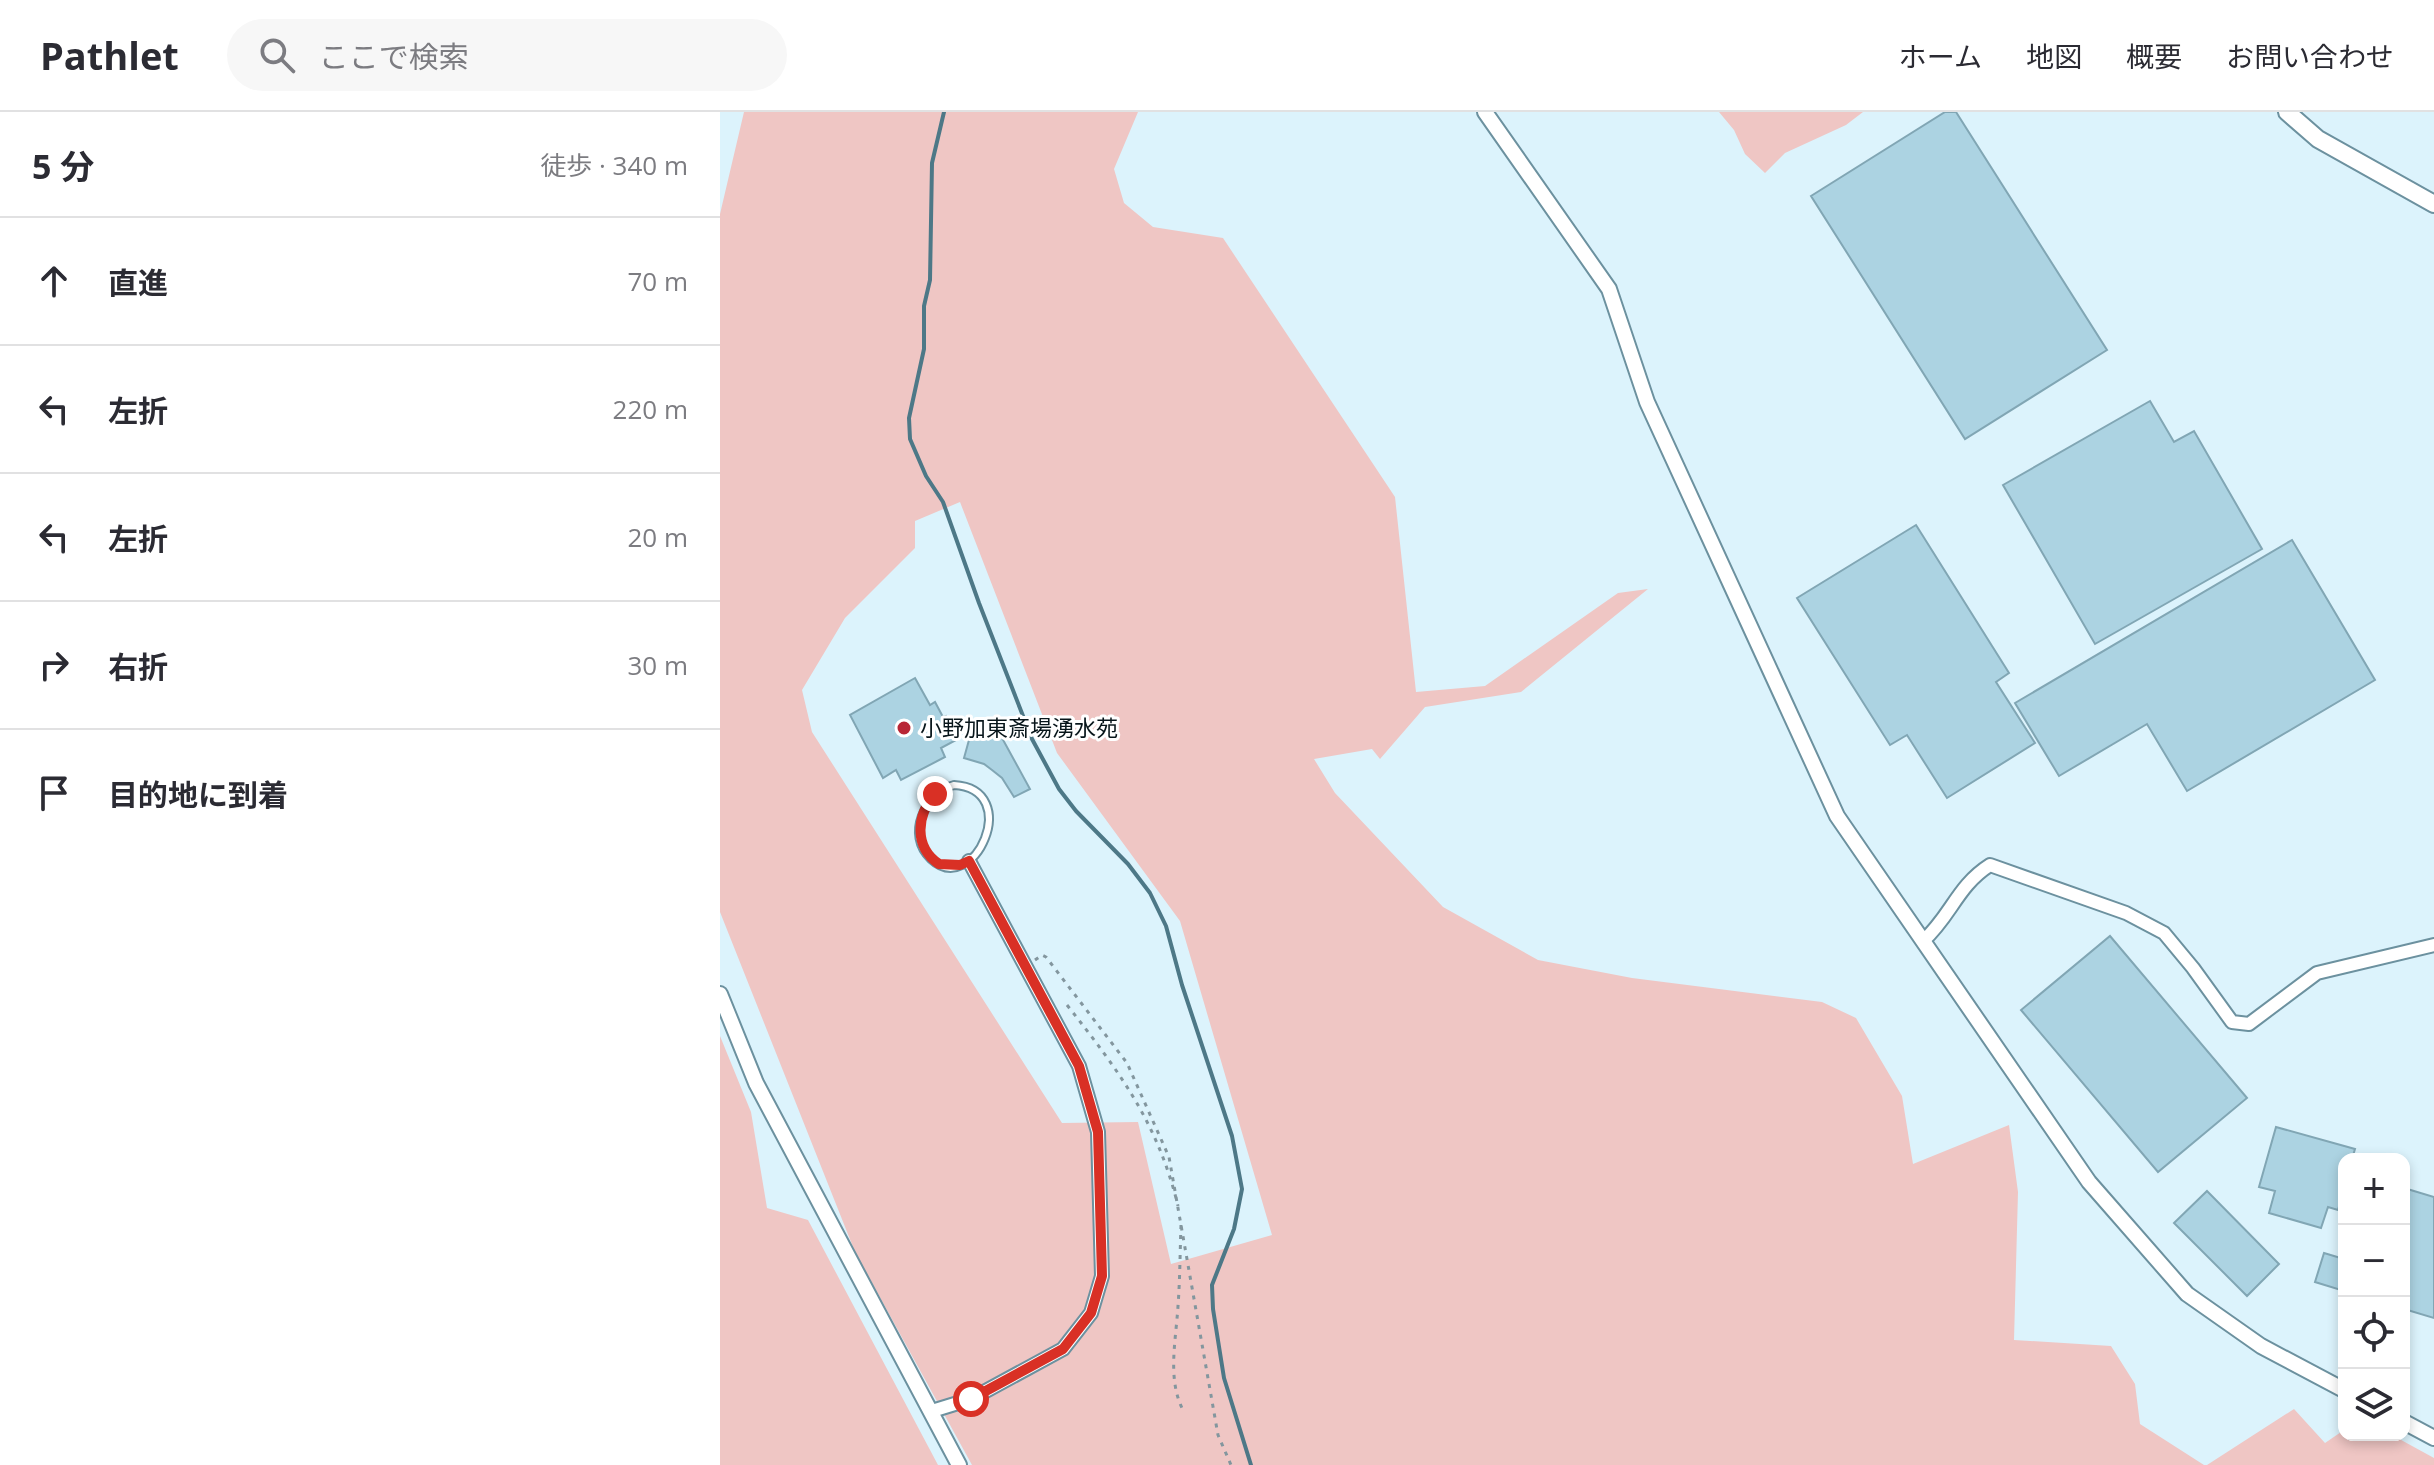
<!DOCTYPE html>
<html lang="ja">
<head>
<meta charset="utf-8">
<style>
  body { margin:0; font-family:"Open Sans","Noto Sans JP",sans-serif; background:#f7f7f7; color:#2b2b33 }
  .controls { position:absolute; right:24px; bottom:24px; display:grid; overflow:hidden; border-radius:16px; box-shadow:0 4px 12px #0003 }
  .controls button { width:72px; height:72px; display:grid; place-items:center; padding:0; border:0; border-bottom:2px solid #e1e1e2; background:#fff; color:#2b2b33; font:40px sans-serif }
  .stop { position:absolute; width:24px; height:24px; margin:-18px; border:6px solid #d93025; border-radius:50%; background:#fff }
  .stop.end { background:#d93025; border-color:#fff; box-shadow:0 2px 8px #0008 }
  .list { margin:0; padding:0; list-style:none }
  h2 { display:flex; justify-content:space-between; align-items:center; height:104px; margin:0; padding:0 32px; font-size:34px }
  h2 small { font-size:26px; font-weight:400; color:#7c7c81 }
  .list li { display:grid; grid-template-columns:52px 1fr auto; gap:24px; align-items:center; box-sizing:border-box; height:128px; padding:0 32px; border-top:2px solid #e1e1e2 }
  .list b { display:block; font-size:30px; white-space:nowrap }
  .list em { font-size:26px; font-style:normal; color:#7c7c81 }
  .icon { flex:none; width:44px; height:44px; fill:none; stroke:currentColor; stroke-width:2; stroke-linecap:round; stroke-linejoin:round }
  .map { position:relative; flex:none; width:1714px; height:1353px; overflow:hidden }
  header { display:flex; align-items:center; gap:48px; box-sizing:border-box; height:112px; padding:0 40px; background:#fff; border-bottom:2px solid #e1e1e2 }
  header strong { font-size:38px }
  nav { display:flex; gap:44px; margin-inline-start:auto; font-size:28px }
  .search { width:560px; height:72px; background:#f7f7f7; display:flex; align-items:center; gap:20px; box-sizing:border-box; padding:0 28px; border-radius:44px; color:#7c7c81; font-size:30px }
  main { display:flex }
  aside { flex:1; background:#fff }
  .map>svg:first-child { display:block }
  .green { fill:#efc6c4; fill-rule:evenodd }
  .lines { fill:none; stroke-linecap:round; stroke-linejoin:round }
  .stream { stroke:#4d7887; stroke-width:4 }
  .building { fill:#acd3e2; stroke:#81a6b4; stroke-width:2 }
  .service-casing { stroke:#6c919f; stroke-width:10 }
  .minor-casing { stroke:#6c919f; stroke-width:16 }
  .tertiary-casing { stroke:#6c919f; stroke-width:18 }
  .secondary-casing { stroke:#6c919f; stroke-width:20 }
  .path { stroke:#83969e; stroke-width:3; stroke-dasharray:4 6; stroke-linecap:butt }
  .service { stroke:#fff; stroke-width:6 }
  .minor { stroke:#fff; stroke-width:12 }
  .tertiary { stroke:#fff; stroke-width:14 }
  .secondary { stroke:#fff; stroke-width:16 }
  .route { stroke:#d93025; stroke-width:10 }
  .poi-dot { fill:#b82635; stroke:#fff; stroke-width:3 }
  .labels { text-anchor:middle; stroke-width:6; stroke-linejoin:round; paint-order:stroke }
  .poi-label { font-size:22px; fill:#07151a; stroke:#fff; text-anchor:start }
</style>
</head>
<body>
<header>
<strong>Pathlet</strong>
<div class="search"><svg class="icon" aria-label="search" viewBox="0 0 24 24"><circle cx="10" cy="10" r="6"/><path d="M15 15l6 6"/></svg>ここで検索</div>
<nav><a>ホーム</a><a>地図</a><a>概要</a><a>お問い合わせ</a></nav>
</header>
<main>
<aside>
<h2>5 分<small>徒歩 · 340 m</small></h2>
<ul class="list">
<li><svg class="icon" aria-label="ahead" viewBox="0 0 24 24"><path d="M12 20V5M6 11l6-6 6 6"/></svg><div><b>直進</b></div><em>70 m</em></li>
<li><svg class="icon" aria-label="left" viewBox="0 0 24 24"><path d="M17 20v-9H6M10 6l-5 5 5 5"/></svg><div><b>左折</b></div><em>220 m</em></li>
<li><svg class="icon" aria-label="left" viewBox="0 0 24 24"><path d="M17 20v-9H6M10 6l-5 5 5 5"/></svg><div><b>左折</b></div><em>20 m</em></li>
<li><svg class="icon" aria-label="right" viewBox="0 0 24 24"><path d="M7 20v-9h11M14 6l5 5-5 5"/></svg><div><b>右折</b></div><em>30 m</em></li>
<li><svg class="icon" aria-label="arrive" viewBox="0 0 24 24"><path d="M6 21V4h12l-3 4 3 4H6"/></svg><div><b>目的地に到着</b></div></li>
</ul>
</aside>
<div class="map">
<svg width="1714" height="1353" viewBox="0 0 1714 1353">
  <rect width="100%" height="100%" fill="#dcf3fc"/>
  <!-- green -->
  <path class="green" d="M 24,0 L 418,0 L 394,57 L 404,91 L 433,115 L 503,126 L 675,385 L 696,580 L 765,574 L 898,481 L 928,477 L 801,580 L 705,595 L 660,647 L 652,637 L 594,647 L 615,681 L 723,795 L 818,848 L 912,866 L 1102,890 L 1136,906 L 1182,984 L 1193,1052 L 1289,1013 L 1298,1080 L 1294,1228 L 1391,1234 L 1415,1272 L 1420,1312 L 1484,1353 L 252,1353 L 135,1140 L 0,800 L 0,102 ZM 240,390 L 337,641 L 460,809 L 552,1123 L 451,1152 L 418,1010 L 342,1011 L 92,620 L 82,578 L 125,506 L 195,436 L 195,409 Z
    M 999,0 L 1143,0 L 1126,13 L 1065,41 L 1045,61 L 1025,42 L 1014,18 Z
    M 0,924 L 31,1000 L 47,1096 L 88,1108 L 218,1353 L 0,1353 Z
    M 1574,1297 L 1605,1331 L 1624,1318 L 1624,1323 L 1672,1323 L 1714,1346 L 1714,1353 L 1487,1353 Z"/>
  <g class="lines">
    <!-- stream -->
    <path class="stream" d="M 224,0 L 212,51 L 210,168 L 204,194 L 204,237 L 189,306 L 190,327 L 206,364 L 223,390 L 259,491 L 312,627 L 339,677 L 356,699 L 408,752 L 430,781 L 446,814 L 462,873 L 512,1024 L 522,1077 L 514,1117 L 492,1173 L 493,1197 L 504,1266 L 531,1353"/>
  </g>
  <!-- building -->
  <path class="building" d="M 1225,0 L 1236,0 L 1387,238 L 1245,327 L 1091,84 Z
    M 1430,289 L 1454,330 L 1474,319 L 1542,437 L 1375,532 L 1283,373 Z
    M 1196,413 L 1289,561 L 1276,570 L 1315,631 L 1227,686 L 1187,623 L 1170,633 L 1077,486 Z
    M 1572,428 L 1655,568 L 1467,679 L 1427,612 L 1339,664 L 1295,591 Z
    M 195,566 L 210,593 L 215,590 L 223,605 L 226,604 L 236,628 L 221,636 L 225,645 L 181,668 L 176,658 L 163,666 L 130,603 Z
    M 276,615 L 310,677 L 294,685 L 282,666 L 272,658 L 264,652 L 244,646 L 249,628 Z
    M 1390,824 L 1527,986 L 1438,1060 L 1301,898 Z
    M 1556,1015 L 1635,1037 L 1632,1047 L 1624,1047 L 1624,1076 L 1618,1098 L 1608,1095 L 1601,1116 L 1549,1101 L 1555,1079 L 1539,1075 Z
    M 1684,1076 L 1714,1085 L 1714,1206 L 1684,1197 Z
    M 1487,1079 L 1559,1152 L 1527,1184 L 1454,1111 Z
    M 1604,1141 L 1624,1147 L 1624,1179 L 1595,1170 Z"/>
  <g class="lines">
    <defs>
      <path id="service" d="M 234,673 C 304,677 254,787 211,747 C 185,723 205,681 234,673 Z"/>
      <path id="minor" d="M 1203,829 C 1231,804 1237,774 1270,753 L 1406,801 L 1444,821 L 1473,856 L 1512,910 L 1529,912 L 1597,861 L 1714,833
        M 212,1299 L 251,1287 L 343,1237 L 371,1201 L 382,1164 L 378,1020 L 359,954 L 249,749"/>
      <path id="tertiary" d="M 765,0 L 889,177 L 927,290 L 1117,704 L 1369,1070 L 1467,1182 L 1541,1234 L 1624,1278
        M 0,882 L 36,971 L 239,1353
        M 1684,1310 L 1714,1326"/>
      <path id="secondary" d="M 1567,0 L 1598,27 L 1714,92"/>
    </defs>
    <!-- service casing -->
    <use href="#service" class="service-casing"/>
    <!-- minor casing -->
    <use href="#minor" class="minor-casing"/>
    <!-- tertiary casing -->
    <use href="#tertiary" class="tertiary-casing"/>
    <!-- secondary casing -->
    <use href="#secondary" class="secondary-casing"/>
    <!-- path -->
    <path class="path" d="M 315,848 L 322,843 L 326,845 L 407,951 L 449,1045 L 498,1323 L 511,1353
      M 347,893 C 399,959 438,1011 458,1094
      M 461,1113 C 460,1140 460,1167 458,1194 C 456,1228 447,1267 463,1298"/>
    <!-- service -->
    <use href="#service" class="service"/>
    <!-- minor -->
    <use href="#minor" class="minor"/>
    <!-- tertiary -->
    <use href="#tertiary" class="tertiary"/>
    <!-- secondary -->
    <use href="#secondary" class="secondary"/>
  </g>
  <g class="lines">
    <!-- route -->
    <path class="route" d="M 215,682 C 196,704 194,735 219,752 L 240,753 L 249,749 L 359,954 L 378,1020 L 382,1164 L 371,1201 L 343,1237 L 251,1287"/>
  </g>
  <!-- markers -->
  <circle class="poi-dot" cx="184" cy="616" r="8"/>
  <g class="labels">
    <!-- poi labels -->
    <g class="poi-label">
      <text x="200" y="624">小野加東斎場湧水苑</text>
    </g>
  </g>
</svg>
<div class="controls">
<button>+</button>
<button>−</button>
<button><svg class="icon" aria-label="locate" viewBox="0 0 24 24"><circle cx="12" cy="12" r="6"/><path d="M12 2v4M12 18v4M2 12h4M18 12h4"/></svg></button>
<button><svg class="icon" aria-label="layers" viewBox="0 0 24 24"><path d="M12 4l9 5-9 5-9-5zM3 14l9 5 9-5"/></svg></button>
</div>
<div class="stop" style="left:251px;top:1287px"></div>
<div class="stop end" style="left:215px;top:682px"></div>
</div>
</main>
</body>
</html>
